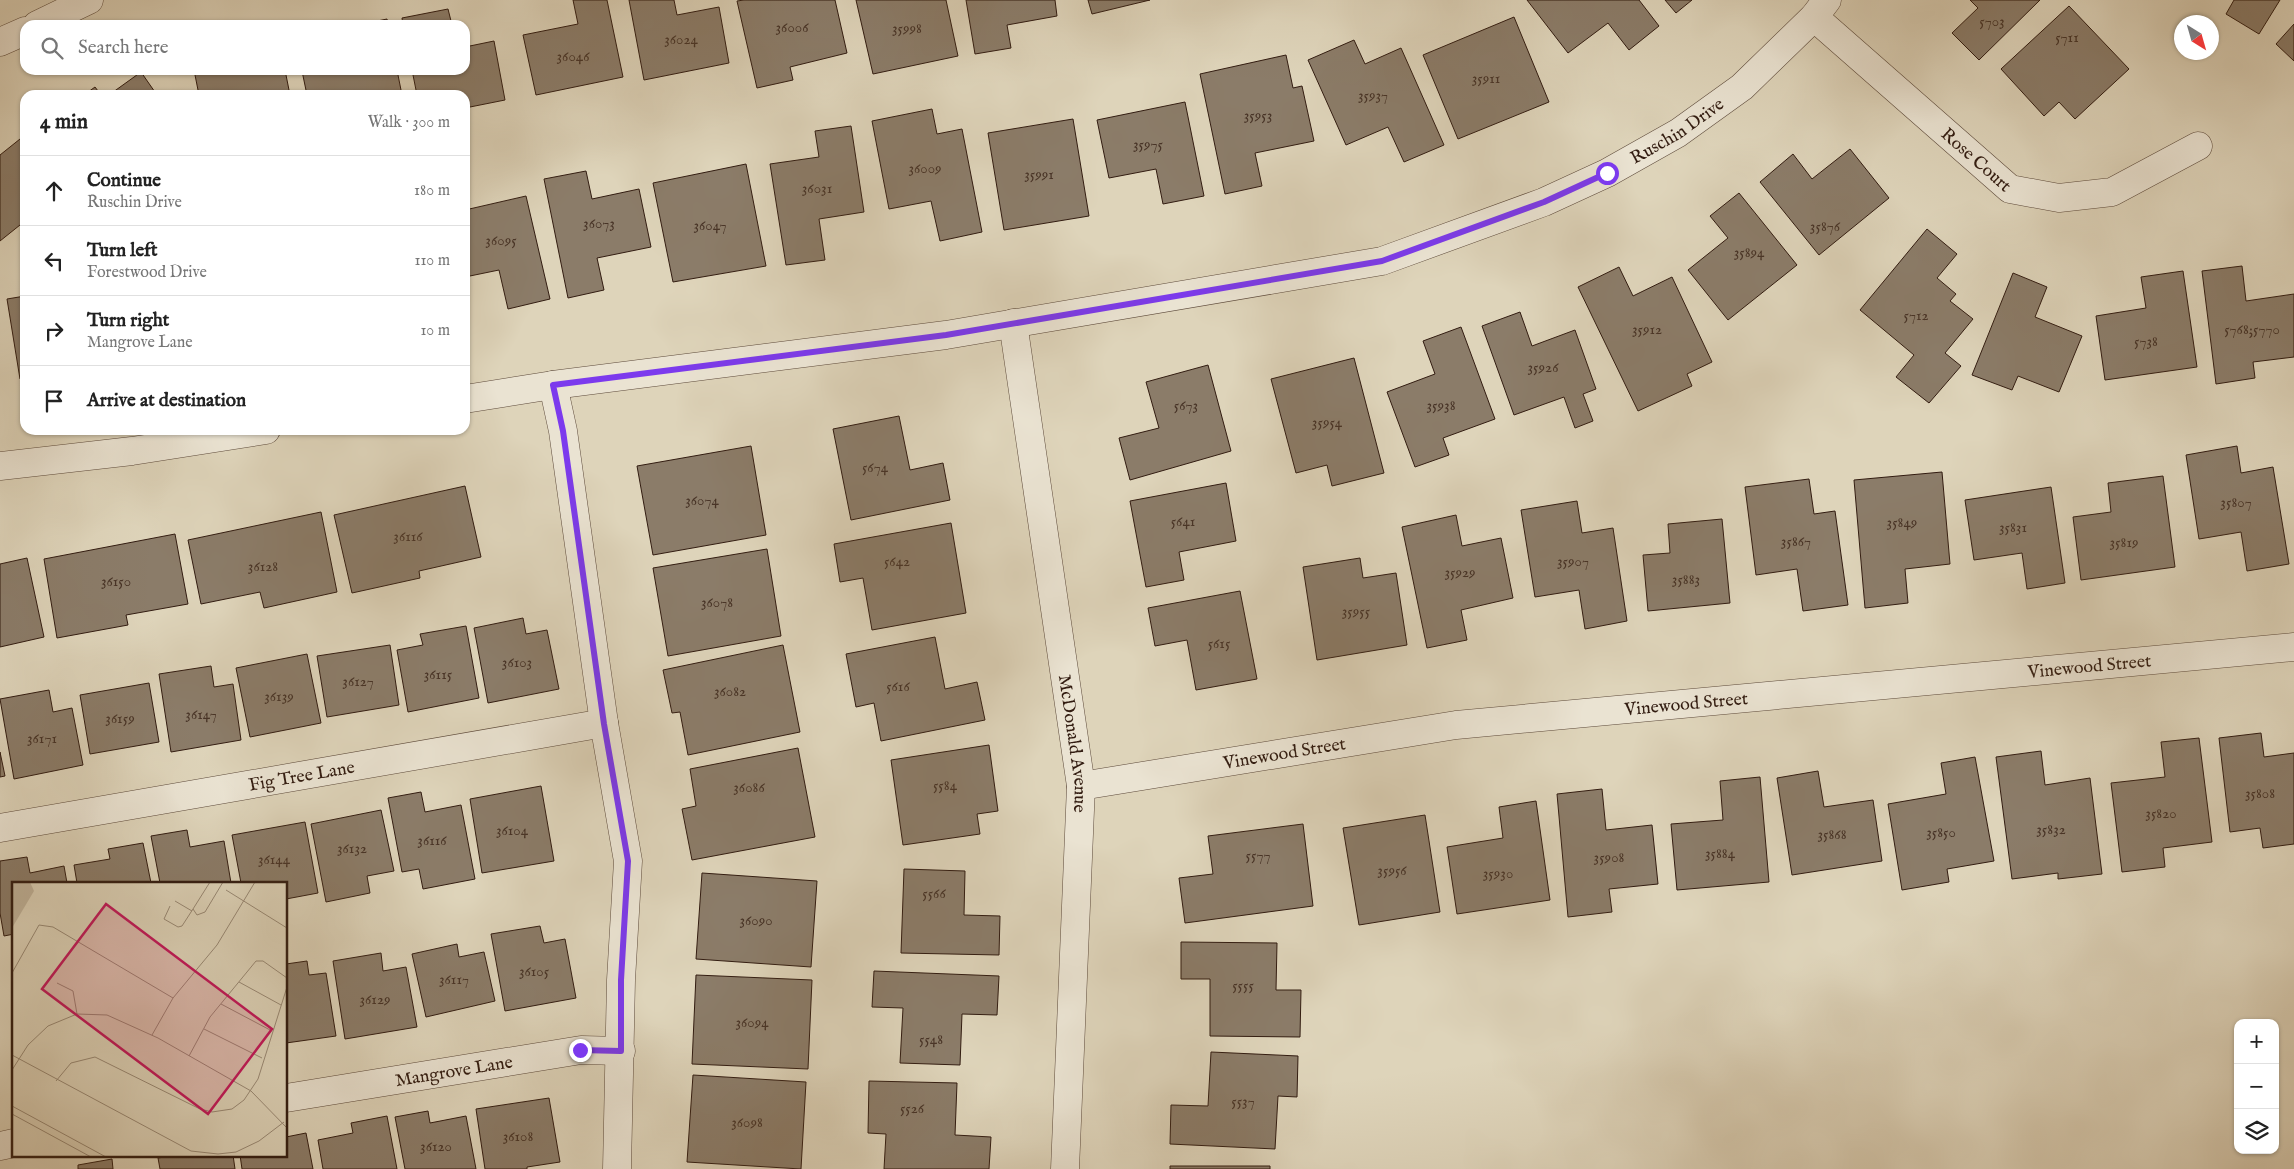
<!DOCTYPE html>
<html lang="en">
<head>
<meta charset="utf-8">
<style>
  body { margin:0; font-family:"IM FELL English",serif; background:#f2f2f2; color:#222 }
  .controls { position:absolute; right:15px; bottom:15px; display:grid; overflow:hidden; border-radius:10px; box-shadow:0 1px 4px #0004 }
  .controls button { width:45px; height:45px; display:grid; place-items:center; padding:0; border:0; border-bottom:1px solid #e0e0e0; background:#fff; color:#222; font:25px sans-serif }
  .compass { position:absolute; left:2174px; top:15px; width:45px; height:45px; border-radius:50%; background:#fff; box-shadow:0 1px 4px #0004; rotate:143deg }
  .stop { position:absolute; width:15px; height:15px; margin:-11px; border:4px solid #7c3aed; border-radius:50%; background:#fff }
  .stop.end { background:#7c3aed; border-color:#fff; box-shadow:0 1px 5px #0008 }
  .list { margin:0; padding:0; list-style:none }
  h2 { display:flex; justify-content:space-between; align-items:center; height:65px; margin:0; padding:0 20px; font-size:21px }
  h2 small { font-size:16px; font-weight:400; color:#767676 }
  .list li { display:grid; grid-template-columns:32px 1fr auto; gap:15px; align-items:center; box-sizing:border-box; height:70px; padding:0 20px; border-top:1px solid #e0e0e0 }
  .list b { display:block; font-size:19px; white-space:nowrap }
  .list p { margin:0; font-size:16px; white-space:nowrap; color:#767676 }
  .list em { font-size:16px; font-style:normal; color:#767676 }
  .icon { flex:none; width:28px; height:28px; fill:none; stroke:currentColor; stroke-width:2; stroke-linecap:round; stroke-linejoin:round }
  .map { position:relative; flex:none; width:2294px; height:1169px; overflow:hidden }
  .search { position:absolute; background:#fff; box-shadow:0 1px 4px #0004; left:20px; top:20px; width:450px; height:55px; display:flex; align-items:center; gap:12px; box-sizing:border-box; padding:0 18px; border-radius:15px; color:#767676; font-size:19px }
  .panel { position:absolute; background:#fff; box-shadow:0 1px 4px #0004; left:20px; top:90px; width:450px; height:345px; border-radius:15px }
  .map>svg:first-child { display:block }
  .building { fill:#8b7c69; stroke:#321c11 }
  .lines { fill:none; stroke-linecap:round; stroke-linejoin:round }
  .minor-casing { stroke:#5d4a3b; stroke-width:29 }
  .minor { stroke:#eae3d2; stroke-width:28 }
  .route { stroke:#7c3aed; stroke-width:6 }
  .labels { text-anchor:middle; stroke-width:4.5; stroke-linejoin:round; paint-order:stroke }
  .number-label { font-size:15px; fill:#483427 }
  .street-label { font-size:18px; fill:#321c11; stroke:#eae3d2 }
  .inset-road { fill:none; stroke:#998a76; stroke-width:1 }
  .view { fill:#c2185b; fill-opacity:0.15; stroke:#c2185b; stroke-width:2.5 }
  .inset-edge { fill:none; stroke:#321c11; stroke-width:2.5 }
</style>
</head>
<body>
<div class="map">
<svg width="2294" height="1169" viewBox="0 0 2294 1169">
  <rect width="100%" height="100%" fill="#ded4ba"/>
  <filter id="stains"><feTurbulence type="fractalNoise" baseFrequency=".004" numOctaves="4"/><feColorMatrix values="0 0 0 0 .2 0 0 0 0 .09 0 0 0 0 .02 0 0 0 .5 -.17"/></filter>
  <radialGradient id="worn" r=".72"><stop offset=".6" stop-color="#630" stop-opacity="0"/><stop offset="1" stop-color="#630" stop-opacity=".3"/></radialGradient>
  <!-- building -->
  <path class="building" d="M 573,0 L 607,0 L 623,77 L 536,95 L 523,35 L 578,24 Z
    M 629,0 L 674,0 L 677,15 L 719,7 L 729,63 L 644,80 Z
    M 744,0 L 835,0 L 847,53 L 790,67 L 793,80 L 757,88 L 737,1 Z
    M 856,0 L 946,0 L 958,56 L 873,74 Z
    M 966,0 L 1055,0 L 1057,16 L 1007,25 L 1011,48 L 975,54 Z
    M 1088,0 L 1150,0 L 1092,14 Z
    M 1527,0 L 1639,0 L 1659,26 L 1629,50 L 1608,23 L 1568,53 Z
    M 1665,0 L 1692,0 L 1676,13 Z
    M 1970,0 L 2040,0 L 1979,60 L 1952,33 L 1978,8 Z
    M 2234,0 L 2280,0 L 2259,34 L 2226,14 Z
    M 2069,6 L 2129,69 L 2075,119 L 2059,102 L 2044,116 L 2001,69 Z
    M 448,9 L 452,25 L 403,25 L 402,18 Z
    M 1514,17 L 1549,102 L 1458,139 L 1423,55 Z
    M 387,19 L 388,25 L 358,25 Z
    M 2294,24 L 2294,61 L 2276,44 Z
    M 1354,40 L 1365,64 L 1401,48 L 1444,145 L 1404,162 L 1388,127 L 1346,145 L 1308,60 Z
    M 494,41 L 505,100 L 465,108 L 465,95 L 417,95 L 412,70 L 465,70 L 465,47 Z
    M 1286,55 L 1293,88 L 1302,86 L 1314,141 L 1255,153 L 1262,186 L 1225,194 L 1200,74 Z
    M 194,70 L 285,70 L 290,95 L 199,95 Z
    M 397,70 L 402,95 L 307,95 L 302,71 Z
    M 141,72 L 157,95 L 109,95 Z
    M 95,87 L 101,95 L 84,95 Z
    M 1185,102 L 1204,196 L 1163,204 L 1156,169 L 1109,178 L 1097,120 Z
    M 932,109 L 937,134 L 962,129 L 982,232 L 940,241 L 931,201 L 889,209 L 872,121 Z
    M 1073,119 L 1089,216 L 1004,230 L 988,133 Z
    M 851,126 L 864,212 L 819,219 L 825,260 L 786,265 L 770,164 L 819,157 L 815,131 Z
    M 25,135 L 25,221 L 0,241 L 0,155 Z
    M 1850,149 L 1889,198 L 1819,255 L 1760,182 L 1793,154 L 1812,179 Z
    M 746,164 L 766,266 L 673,282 L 653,183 Z
    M 586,171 L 592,199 L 639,189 L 651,247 L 597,258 L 604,290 L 568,298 L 544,179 Z
    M 1739,193 L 1797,265 L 1728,320 L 1688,270 L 1728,238 L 1710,216 Z
    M 526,196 L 550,299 L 508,309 L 499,270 L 465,277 L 465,210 Z
    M 1927,229 L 1957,254 L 1937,278 L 1956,294 L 1950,301 L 1973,319 L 1945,353 L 1961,366 L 1929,403 L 1896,377 L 1914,355 L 1860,310 Z
    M 2242,266 L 2246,301 L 2294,294 L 2294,357 L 2253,362 L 2255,378 L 2216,384 L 2202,271 Z
    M 1619,267 L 1633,296 L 1672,277 L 1712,362 L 1687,374 L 1692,386 L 1638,411 L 1578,287 Z
    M 2183,271 L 2197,367 L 2105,380 L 2096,316 L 2146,308 L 2141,277 Z
    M 2013,273 L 2047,287 L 2035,317 L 2082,336 L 2059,392 L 2018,376 L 2012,390 L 1972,375 Z
    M 25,296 L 25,378 L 20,379 L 7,299 Z
    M 1520,312 L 1532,346 L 1575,330 L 1596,389 L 1583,394 L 1593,421 L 1575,428 L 1564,397 L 1514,415 L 1482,326 Z
    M 1461,327 L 1495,419 L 1443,438 L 1449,455 L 1415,467 L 1387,392 L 1435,374 L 1423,341 Z
    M 1354,358 L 1384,473 L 1332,486 L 1327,465 L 1296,473 L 1271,379 Z
    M 1208,365 L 1231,451 L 1130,480 L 1119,438 L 1159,428 L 1146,382 Z
    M 899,416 L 910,470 L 943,463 L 950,500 L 851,520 L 833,429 Z
    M 751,446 L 766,535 L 653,555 L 637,466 Z
    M 2237,446 L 2241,473 L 2273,467 L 2289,564 L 2247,571 L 2241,532 L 2199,539 L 2186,455 Z
    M 1942,472 L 1950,564 L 1905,569 L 1908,603 L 1865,608 L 1854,480 Z
    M 2163,476 L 2175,567 L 2081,580 L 2073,517 L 2111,512 L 2108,483 Z
    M 1809,479 L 1814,514 L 1835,511 L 1848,605 L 1803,611 L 1797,569 L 1756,575 L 1745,487 Z
    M 1226,483 L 1236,541 L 1179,552 L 1184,580 L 1146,587 L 1130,501 Z
    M 465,486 L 481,557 L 419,571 L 420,578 L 352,593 L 334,515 Z
    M 2051,487 L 2065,583 L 2027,589 L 2022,553 L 1974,560 L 1965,500 Z
    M 1577,501 L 1582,533 L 1613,528 L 1627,621 L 1585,629 L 1579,590 L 1535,597 L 1521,510 Z
    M 321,512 L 337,592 L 264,608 L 260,592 L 201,604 L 188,540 Z
    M 1456,515 L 1462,546 L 1501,538 L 1513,598 L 1461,610 L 1467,640 L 1427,648 L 1402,527 Z
    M 1722,519 L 1730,603 L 1648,611 L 1643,555 L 1670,553 L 1668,524 Z
    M 951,523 L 966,613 L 872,630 L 863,578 L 840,582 L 834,544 Z
    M 175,534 L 188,604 L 126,615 L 128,625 L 57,638 L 44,559 Z
    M 767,549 L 781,636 L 668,656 L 653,568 Z
    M 27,558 L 44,637 L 0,647 L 0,564 Z
    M 1360,558 L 1363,578 L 1396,573 L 1407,645 L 1317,660 L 1303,567 Z
    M 1240,591 L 1257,679 L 1196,690 L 1187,640 L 1155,646 L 1148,608 Z
    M 523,618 L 526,634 L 547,630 L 559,689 L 488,703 L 474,628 Z
    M 466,626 L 479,698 L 408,712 L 397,650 L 423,645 L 420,634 Z
    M 935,637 L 945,689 L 977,682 L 985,720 L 881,741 L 874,703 L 856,707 L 846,654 Z
    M 390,645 L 399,705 L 327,717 L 317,656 Z
    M 783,645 L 800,732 L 688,755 L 680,712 L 672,713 L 663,670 Z
    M 307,654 L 321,723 L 250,737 L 236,668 Z
    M 211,666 L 214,687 L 233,684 L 241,740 L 171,752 L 159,674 Z
    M 149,683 L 159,742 L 90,754 L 80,695 Z
    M 49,690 L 53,712 L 72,708 L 83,765 L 14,779 L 0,699 Z
    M 2261,733 L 2264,757 L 2294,753 L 2294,844 L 2263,848 L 2260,828 L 2230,832 L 2219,738 Z
    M 2199,738 L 2212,842 L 2163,848 L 2165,867 L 2122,872 L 2111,783 L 2165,777 L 2161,742 Z
    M 989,745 L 998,811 L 977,814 L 980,834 L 903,845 L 891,760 Z
    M 798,748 L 815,837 L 692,860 L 682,809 L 696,806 L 690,769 Z
    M 2041,751 L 2045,785 L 2090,778 L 2102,874 L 2058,879 L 2058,873 L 2012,879 L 1996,757 Z
    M 0,752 L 5,776 L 0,777 Z
    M 1975,757 L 1994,861 L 1947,869 L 1949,882 L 1902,890 L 1888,804 L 1946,794 L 1941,763 Z
    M 1818,771 L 1824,807 L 1873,800 L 1882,861 L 1792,875 L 1777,778 Z
    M 1760,777 L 1769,882 L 1677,890 L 1671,824 L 1723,820 L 1720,781 Z
    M 541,786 L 554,861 L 482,873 L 470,799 Z
    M 1602,789 L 1606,830 L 1652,825 L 1658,884 L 1609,889 L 1612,912 L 1568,917 L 1557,794 Z
    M 421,792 L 425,812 L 461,805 L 475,879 L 423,889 L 419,869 L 402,872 L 388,798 Z
    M 1536,801 L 1550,900 L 1457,914 L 1447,847 L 1503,838 L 1499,807 Z
    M 381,810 L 394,871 L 367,876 L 370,893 L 326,902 L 311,824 Z
    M 1425,815 L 1440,912 L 1359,925 L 1343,828 Z
    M 305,822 L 318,893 L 286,899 L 286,883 L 241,883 L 232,835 Z
    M 1303,824 L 1313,906 L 1185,923 L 1179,878 L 1213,874 L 1208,836 Z
    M 187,830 L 190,847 L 224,841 L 231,883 L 160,883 L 151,836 Z
    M 143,843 L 151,883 L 77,883 L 74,865 L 110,859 L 108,849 Z
    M 27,857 L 30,873 L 64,866 L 67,883 L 14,883 L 14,934 L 4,936 L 0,913 L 0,861 Z
    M 904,869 L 965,871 L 964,915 L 1000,916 L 999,955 L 901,953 Z
    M 702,873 L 817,881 L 811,967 L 696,959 Z
    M 540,926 L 544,943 L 565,939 L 576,998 L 505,1011 L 491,934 Z
    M 1181,942 L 1277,943 L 1276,990 L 1301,990 L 1300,1037 L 1210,1036 L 1210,979 L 1181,979 Z
    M 457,944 L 459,957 L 484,952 L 495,1001 L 426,1017 L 412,954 Z
    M 381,953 L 383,971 L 406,967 L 417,1027 L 345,1039 L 333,961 Z
    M 307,961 L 309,975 L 326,973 L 336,1036 L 286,1043 L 286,964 Z
    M 874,971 L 999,976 L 997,1015 L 962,1014 L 960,1065 L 900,1063 L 903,1008 L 872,1007 Z
    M 696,975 L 812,980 L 808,1069 L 692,1064 Z
    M 1211,1052 L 1298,1056 L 1297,1097 L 1278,1096 L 1275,1149 L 1170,1144 L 1171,1105 L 1208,1106 Z
    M 693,1075 L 806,1082 L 801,1169 L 687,1162 Z
    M 869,1081 L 957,1083 L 955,1135 L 991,1137 L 989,1169 L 884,1169 L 886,1134 L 868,1133 Z
    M 549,1098 L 560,1162 L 527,1167 L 527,1169 L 485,1169 L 476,1109 Z
    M 428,1111 L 430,1123 L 466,1116 L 476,1169 L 405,1169 L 395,1117 Z
    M 387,1116 L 397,1169 L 323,1169 L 318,1140 L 353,1133 L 351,1123 Z
    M 306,1133 L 313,1169 L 242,1169 L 240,1155 L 286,1155 L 286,1137 Z
    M 177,1155 L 233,1155 L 235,1169 L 160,1169 L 158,1158 Z
    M 112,1159 L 113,1169 L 78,1169 L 78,1165 Z
    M 1170,1166 L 1270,1166 L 1270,1169 L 1170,1169 Z"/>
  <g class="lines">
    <defs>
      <g id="minor">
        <path id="s1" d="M 1814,17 L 2010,189 L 2059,198 L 2112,192 L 2198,146"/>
        <path d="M 37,25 L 89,0"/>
        <path d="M 0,42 L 25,31"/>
        <path id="s2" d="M 1013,323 L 1081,786 L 1065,1169"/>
        <path d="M 553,385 L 563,431 L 604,723 L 628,861 L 621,980 L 617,1169"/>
        <path id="s3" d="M 465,399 L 553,385 L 946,335 L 1382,261 L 1544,202 L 1607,173 L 1678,133 L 1742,87 L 1814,17 L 1827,0"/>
        <path d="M 0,466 L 132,451 L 266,430"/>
        <path id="s4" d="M 1081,786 L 1456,725 L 2294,647"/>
        <path id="s5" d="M 0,828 L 604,723"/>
        <path id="s6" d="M 286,1098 L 581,1050 L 621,1051"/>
        <path d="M 0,1146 L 14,1143"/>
      </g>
    </defs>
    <!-- minor casing -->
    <use href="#minor" class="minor-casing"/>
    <!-- minor -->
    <use href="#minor" class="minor"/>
  </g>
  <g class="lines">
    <!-- route -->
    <path class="route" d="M 580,1050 L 621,1051 L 621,980 L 628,861 L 604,724 L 563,431 L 553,385 L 946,335 L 1382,261 L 1544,202 L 1607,173"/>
  </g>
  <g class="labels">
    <!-- number labels -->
    <g class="number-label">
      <text x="1992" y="26">5703</text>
      <text x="792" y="32">36006</text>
      <text x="907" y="33">35998</text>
      <text x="2067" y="42">5711</text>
      <text x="681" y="44">36024</text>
      <text x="573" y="61">36046</text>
      <text x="1486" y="83">35911</text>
      <text x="1373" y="100">35937</text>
      <text x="1258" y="120">35953</text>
      <text x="1148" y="149">35975</text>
      <text x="925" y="173">36009</text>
      <text x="1039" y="179">35991</text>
      <text x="817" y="193">36031</text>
      <text x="599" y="228">36073</text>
      <text x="710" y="230">36047</text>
      <text x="1825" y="231">35876</text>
      <text x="501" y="245">36095</text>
      <text x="1749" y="257">35894</text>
      <text x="1916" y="320">5712</text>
      <text x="1647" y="334">35912</text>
      <text x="2252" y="334">5768;5770</text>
      <text x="2146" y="346">5738</text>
      <text x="1543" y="372">35926</text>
      <text x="1186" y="410">5673</text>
      <text x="1441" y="410">35938</text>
      <text x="1327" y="427">35954</text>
      <text x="875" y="472">5674</text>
      <text x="702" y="505">36074</text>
      <text x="2236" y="507">35807</text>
      <text x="1183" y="526">5641</text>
      <text x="1902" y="527">35849</text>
      <text x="2013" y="532">35831</text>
      <text x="408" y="541">36116</text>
      <text x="1796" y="546">35867</text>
      <text x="2124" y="547">35819</text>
      <text x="897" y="566">5642</text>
      <text x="1573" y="566">35907</text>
      <text x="263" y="571">36128</text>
      <text x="1460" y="577">35929</text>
      <text x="1686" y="584">35883</text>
      <text x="116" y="586">36150</text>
      <text x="717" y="607">36078</text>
      <text x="1356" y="616">35955</text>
      <text x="1219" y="648">5615</text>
      <text x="517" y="667">36103</text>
      <text x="438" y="679">36115</text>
      <text x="358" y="686">36127</text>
      <text x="898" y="691">5616</text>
      <text x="730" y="696">36082</text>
      <text x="279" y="701">36139</text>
      <text x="201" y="719">36147</text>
      <text x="120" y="723">36159</text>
      <text x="42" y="743">36171</text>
      <text x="945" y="790">5584</text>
      <text x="749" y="792">36086</text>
      <text x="2260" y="798">35808</text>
      <text x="2161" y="818">35820</text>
      <text x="2051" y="834">35832</text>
      <text x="512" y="835">36104</text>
      <text x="1941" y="837">35850</text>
      <text x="1832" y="839">35868</text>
      <text x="432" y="845">36116</text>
      <text x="352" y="853">36132</text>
      <text x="1720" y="858">35884</text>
      <text x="1258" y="860">5577</text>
      <text x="1609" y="862">35908</text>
      <text x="274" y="864">36144</text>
      <text x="1392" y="875">35956</text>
      <text x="1498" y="878">35930</text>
      <text x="934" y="898">5566</text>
      <text x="756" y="925">36090</text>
      <text x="534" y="976">36105</text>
      <text x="454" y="984">36117</text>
      <text x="1243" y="990">5555</text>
      <text x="375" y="1004">36129</text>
      <text x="752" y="1027">36094</text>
      <text x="931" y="1044">5548</text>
      <text x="1243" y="1106">5537</text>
      <text x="912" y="1113">5526</text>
      <text x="747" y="1127">36098</text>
      <text x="518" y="1141">36108</text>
      <text x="436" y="1151">36120</text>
    </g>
    <!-- street labels -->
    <g class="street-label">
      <text dy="6" stroke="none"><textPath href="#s3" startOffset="1251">Ruschin Drive</textPath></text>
      <text dy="6" stroke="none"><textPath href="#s1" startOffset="216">Rose Court</textPath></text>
      <text dy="6" stroke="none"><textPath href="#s4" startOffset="1016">Vinewood Street</textPath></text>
      <text dy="6" stroke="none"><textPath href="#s4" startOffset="611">Vinewood Street</textPath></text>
      <text dy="6" stroke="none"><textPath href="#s2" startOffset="425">McDonald Avenue</textPath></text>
      <text dy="6" stroke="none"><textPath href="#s4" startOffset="206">Vinewood Street</textPath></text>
      <text dy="6" stroke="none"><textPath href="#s5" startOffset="306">Fig Tree Lane</textPath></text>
      <text dy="6" stroke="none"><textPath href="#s6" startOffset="170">Mangrove Lane</textPath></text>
    </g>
  </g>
  <!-- overview -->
  <g transform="translate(12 882)">
    <rect width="275" height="275" fill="#ded4ba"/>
    <path d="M 0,0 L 18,0 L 22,9 L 0,46 Z" fill="#c1b59d"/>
    <path class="inset-road" d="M 198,0 L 181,27 L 185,33 L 193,30 L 211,0M 214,8 L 275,46M 163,19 L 180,29M 158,24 L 152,37 L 166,45 L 170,44 L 181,27M 0,91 L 27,43 L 41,45 L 161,116M 227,100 L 269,123M 45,101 L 61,109 L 65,132M 209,122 L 260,149M 192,147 L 250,176M 140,153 L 161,116 L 205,63 L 243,0M 0,173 L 179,269 L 206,272 L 224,270 L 247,259 L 272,240M 177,174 L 198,135 L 244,79 L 251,79 L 275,96M 0,188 L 16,163 L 36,144 L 65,132 L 95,133 L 146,156 L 239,209 L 275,246M 44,199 L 59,181 L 83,175 L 188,227 L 200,230 L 220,227 L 232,218 L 246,197 L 275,105M 0,224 L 94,275M 0,232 L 79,275"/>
    <path class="view" d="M 94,22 L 260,147 L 196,232 L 30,107 Z"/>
    <rect width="275" height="275" class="inset-edge"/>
  </g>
  <rect width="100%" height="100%" filter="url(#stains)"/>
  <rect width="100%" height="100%" fill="url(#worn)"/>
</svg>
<div class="controls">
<button>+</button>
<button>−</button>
<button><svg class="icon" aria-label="layers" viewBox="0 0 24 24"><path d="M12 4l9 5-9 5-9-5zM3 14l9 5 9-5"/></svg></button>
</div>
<svg class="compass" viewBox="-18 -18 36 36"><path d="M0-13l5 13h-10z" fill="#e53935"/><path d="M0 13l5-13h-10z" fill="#767676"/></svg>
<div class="stop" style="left:1607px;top:173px"></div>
<div class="stop end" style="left:580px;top:1050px"></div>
<div class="search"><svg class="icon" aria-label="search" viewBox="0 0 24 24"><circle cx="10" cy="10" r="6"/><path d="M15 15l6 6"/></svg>Search here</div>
<section class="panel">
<h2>4 min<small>Walk · 300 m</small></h2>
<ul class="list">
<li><svg class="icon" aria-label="ahead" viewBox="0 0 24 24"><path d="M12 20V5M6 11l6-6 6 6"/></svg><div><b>Continue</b><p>Ruschin Drive</p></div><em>180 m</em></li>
<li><svg class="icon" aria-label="left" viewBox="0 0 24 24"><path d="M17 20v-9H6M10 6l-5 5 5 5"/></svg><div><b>Turn left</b><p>Forestwood Drive</p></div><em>110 m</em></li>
<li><svg class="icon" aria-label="right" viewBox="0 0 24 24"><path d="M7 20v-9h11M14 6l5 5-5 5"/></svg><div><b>Turn right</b><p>Mangrove Lane</p></div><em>10 m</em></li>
<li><svg class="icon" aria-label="arrive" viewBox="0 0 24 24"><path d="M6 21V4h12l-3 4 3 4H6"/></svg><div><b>Arrive at destination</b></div></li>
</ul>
</section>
</div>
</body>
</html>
